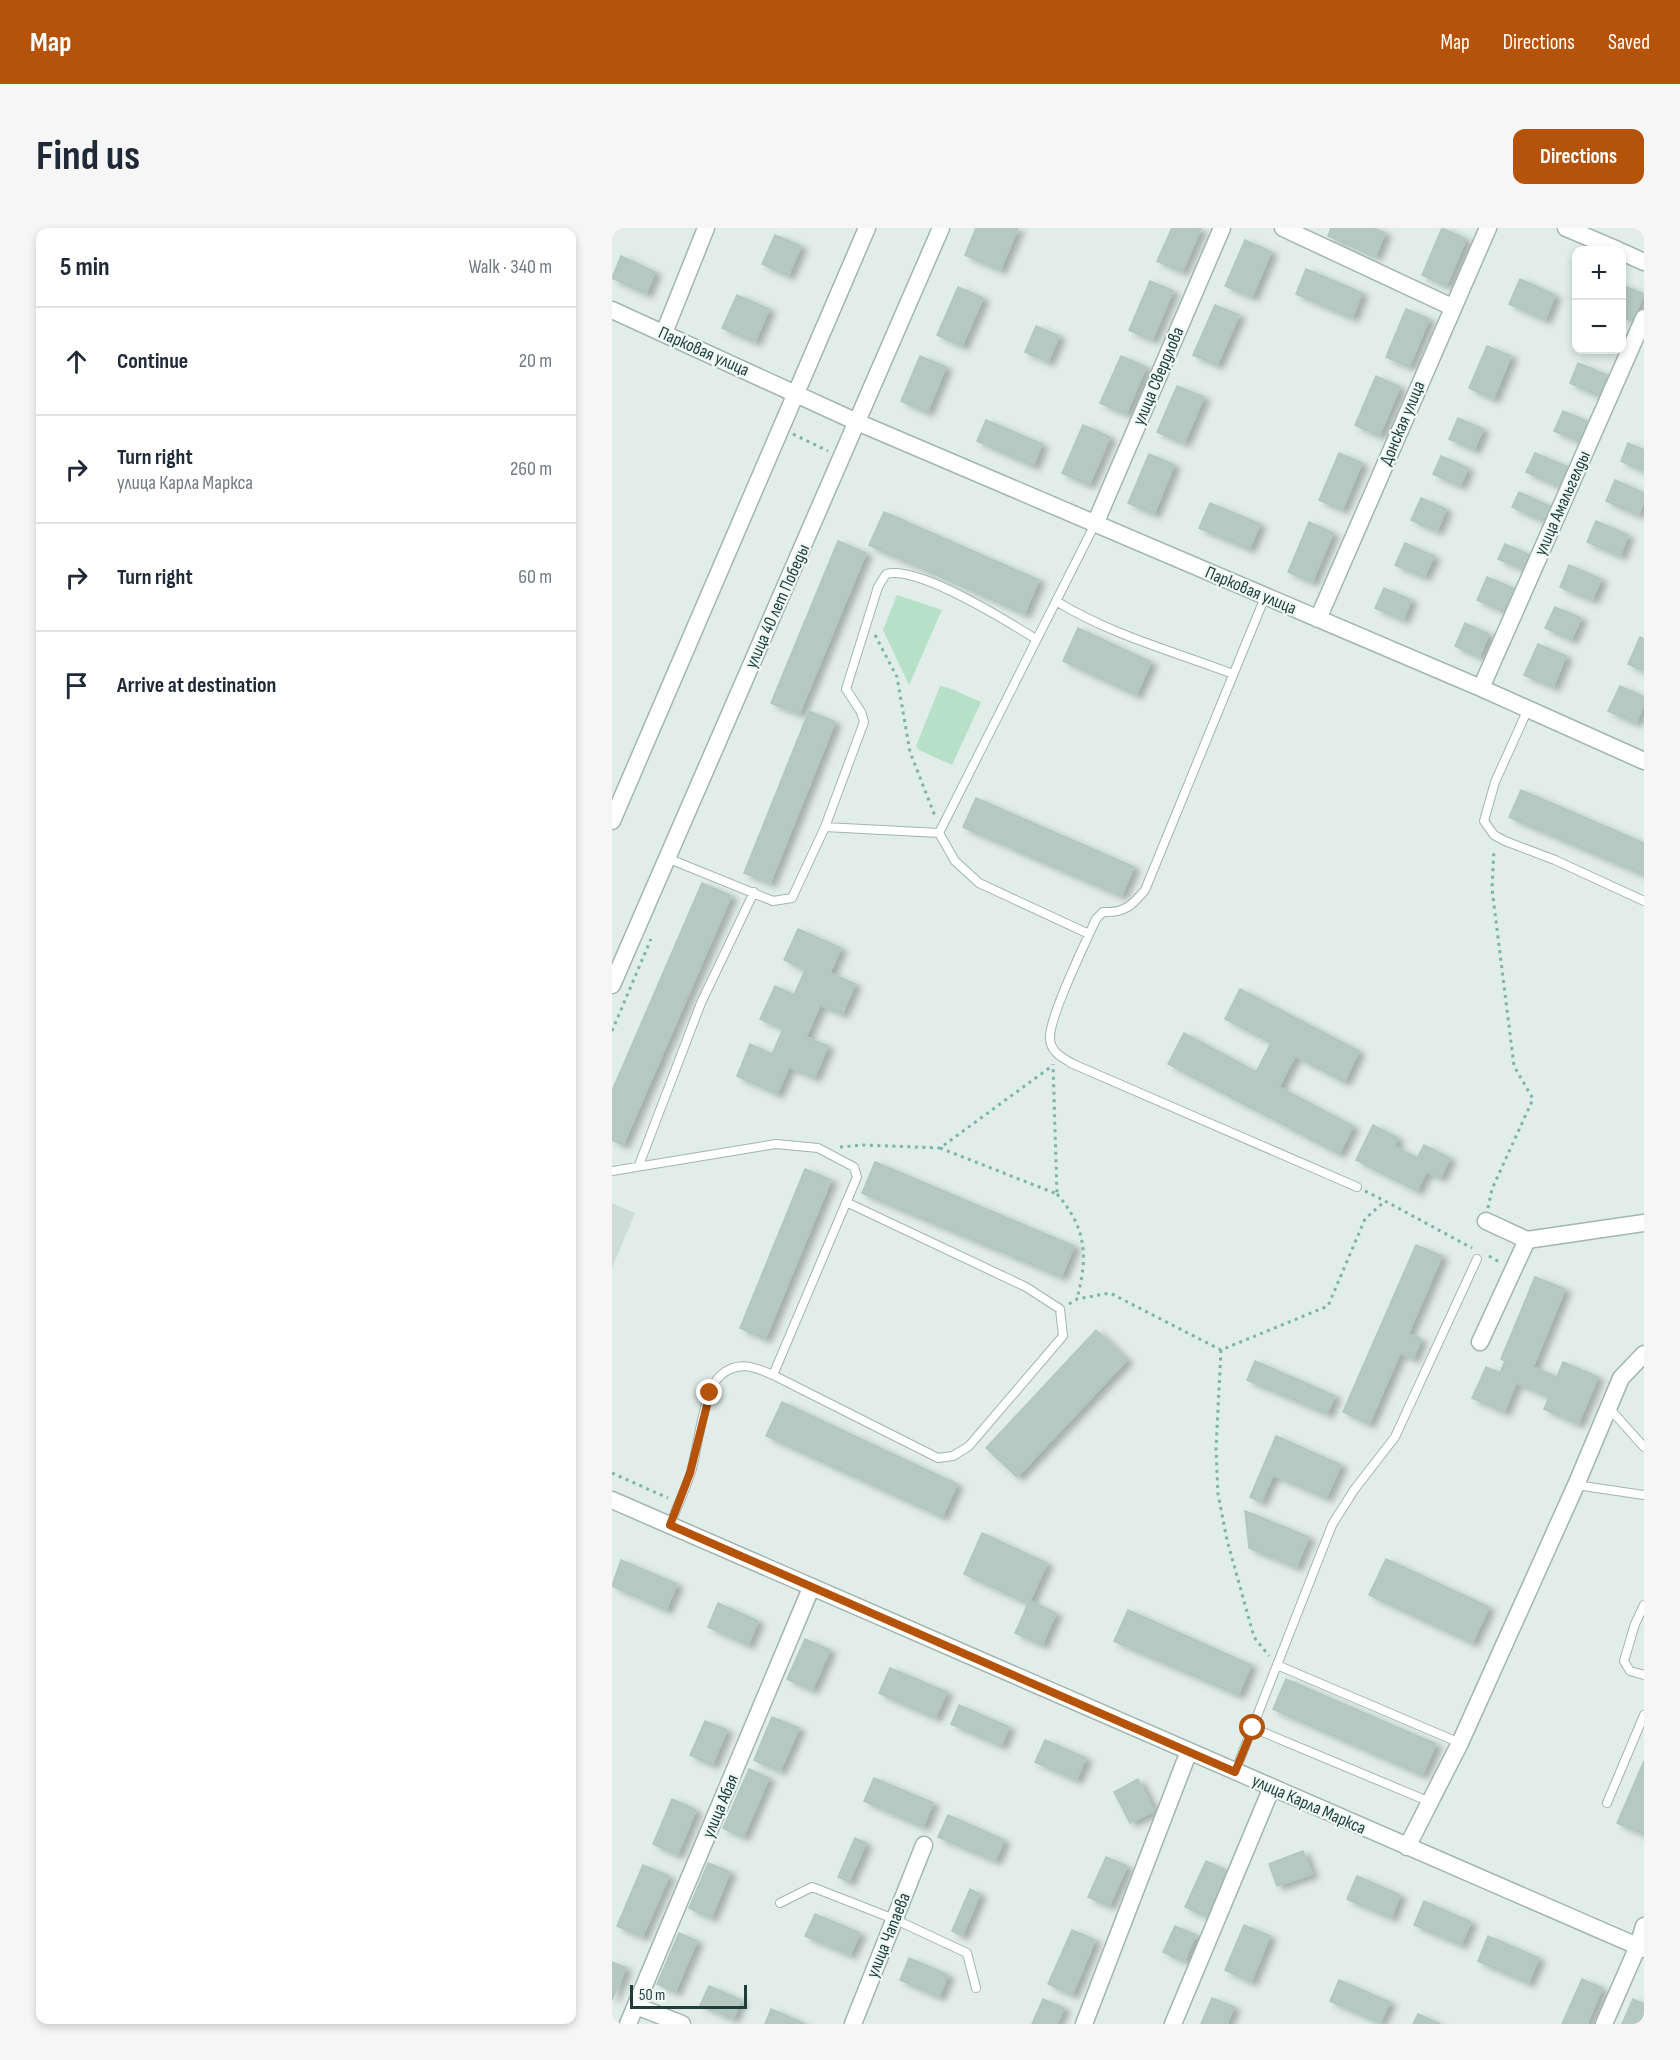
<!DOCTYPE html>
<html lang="en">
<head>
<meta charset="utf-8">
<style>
  body { margin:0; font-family:"Sofia Sans Condensed",sans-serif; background:#f6f6f7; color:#1f2937 }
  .controls { position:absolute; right:18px; top:18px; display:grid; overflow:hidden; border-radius:12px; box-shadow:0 3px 9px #0003 }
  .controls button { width:54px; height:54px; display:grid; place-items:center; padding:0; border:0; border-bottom:2px solid #e0e1e3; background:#fff; color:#1f2937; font:30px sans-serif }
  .scale { position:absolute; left:18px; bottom:15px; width:117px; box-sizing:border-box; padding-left:6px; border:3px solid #1e3f3a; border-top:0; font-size:16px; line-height:21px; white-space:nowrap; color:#1e3f3a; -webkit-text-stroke:4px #f1f9f6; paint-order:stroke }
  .stop { position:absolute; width:18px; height:18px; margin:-14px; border:4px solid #b45309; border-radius:50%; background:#fff }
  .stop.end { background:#b45309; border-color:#fff; box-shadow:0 2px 6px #0008 }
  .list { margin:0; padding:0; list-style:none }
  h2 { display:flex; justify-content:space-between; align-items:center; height:78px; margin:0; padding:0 24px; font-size:26px }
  h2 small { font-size:20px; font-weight:400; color:#747a83 }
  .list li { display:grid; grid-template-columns:39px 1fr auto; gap:18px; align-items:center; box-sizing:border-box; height:108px; padding:0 24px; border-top:2px solid #e0e1e3 }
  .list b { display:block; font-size:22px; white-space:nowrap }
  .list p { margin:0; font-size:20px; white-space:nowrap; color:#747a83 }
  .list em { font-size:20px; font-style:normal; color:#747a83 }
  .icon { flex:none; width:33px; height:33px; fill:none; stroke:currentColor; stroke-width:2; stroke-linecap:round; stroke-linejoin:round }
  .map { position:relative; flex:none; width:1032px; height:1796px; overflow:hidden; border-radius:12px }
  header { display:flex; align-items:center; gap:36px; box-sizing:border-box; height:84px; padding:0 30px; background:#b45309; color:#fff }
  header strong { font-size:28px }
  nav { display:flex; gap:33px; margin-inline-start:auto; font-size:21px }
  .intro { display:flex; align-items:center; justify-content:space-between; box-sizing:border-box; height:144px; padding:0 36px }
  h1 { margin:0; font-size:42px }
  .button { padding:15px 27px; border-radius:12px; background:#b45309; color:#fff; font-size:21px; font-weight:700 }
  main { display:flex; gap:36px; padding:0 36px }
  aside { flex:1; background:#fff; border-radius:12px; box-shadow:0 3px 9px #0003 }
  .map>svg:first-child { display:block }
  .built { fill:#ceddd8 }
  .green { fill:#b6e1c7 }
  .building { fill:#b5c8c2; stroke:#b1c7c1; stroke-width:1.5; filter:url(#shadow) }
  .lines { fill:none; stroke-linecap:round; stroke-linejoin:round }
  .lane-casing { stroke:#a2b5b1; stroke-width:10 }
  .street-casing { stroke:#a2b5b1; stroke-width:19 }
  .path { stroke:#7cb4aa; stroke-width:3; stroke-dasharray:3 4.5; stroke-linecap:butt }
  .lane { stroke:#fff; stroke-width:8 }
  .street { stroke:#fff; stroke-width:16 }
  .route { stroke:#b45309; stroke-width:8 }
  .labels { text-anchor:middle; stroke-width:4.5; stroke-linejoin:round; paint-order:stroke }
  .street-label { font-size:18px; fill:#1e3f3a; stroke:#f1f9f6 }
</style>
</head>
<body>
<header>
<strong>Map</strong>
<nav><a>Map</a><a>Directions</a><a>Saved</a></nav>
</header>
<div class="intro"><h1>Find us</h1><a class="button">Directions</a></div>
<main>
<aside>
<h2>5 min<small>Walk · 340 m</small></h2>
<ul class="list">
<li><svg class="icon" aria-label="ahead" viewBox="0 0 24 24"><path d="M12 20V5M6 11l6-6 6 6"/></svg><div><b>Continue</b></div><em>20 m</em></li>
<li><svg class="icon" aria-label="right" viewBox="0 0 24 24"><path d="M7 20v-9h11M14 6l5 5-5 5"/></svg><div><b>Turn right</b><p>улица Карла Маркса</p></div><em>260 m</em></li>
<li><svg class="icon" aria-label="right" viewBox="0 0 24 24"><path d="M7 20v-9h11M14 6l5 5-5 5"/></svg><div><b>Turn right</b></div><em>60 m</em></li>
<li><svg class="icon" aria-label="arrive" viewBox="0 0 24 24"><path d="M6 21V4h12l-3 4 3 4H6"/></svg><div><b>Arrive at destination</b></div></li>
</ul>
</aside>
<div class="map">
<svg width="1032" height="1796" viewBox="0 0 1032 1796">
  <defs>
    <filter id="shadow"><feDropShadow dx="6" dy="3.5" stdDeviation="3" flood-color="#0004"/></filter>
  </defs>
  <rect width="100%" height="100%" fill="#e0ede9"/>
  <!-- built -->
  <path class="built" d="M 0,975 L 23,985 L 0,1040 Z"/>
  <!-- green -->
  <path class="green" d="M 285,367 L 330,382 L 297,457 L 271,402 Z
    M 328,458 L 337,460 L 369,474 L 340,537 L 307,522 L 304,518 Z"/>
  <!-- building -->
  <path class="building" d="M 364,0 L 406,0 L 388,42 L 353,27 Z
    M 560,0 L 589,0 L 570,44 L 545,33 Z
    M 719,0 L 762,0 L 773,5 L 763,29 L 716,8 Z
    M 830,0 L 854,11 L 834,58 L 810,47 Z
    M 163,7 L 189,18 L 176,48 L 150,36 Z
    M 633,12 L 659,24 L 640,69 L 613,58 Z
    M 9,28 L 43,44 L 34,66 L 0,50 Z
    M 694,41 L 750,65 L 740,90 L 684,66 Z
    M 908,51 L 943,67 L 933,92 L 897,76 Z
    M 538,53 L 561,63 L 540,112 L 517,102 Z
    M 1010,57 L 1032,66 L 1020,93 L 1010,89 Z
    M 346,59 L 371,70 L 350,118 L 325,107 Z
    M 125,67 L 157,81 L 143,114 L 110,100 Z
    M 603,77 L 627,87 L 605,137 L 581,127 Z
    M 794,81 L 817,91 L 797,139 L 774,129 Z
    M 424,98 L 447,108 L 436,134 L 413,124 Z
    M 875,118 L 899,128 L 881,171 L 857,160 Z
    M 308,128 L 334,139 L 315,184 L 289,173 Z
    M 509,128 L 534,139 L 514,186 L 488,175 Z
    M 966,135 L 995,147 L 987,168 L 958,155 Z
    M 764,148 L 788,159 L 767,208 L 743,197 Z
    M 565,158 L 592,169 L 572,215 L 545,204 Z
    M 951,183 L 977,194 L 968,214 L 942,203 Z
    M 846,190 L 871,201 L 862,222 L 837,211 Z
    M 374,192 L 430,216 L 421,238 L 365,213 Z
    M 471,197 L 498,209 L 477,257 L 450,245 Z
    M 1016,215 L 1032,222 L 1032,243 L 1009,233 Z
    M 727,225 L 750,235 L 730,282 L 707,272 Z
    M 923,225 L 956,239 L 948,259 L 914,244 Z
    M 537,226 L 562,237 L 542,286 L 516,275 Z
    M 829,228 L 856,240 L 848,258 L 821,246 Z
    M 1003,252 L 1032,265 L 1032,273 L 1026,287 L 994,273 Z
    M 907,264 L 940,279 L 934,294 L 900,279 Z
    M 809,270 L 834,281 L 825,303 L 799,292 Z
    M 598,275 L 648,296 L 637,321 L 587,300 Z
    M 272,284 L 427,352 L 412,386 L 257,317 Z
    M 984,293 L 1016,307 L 1008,328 L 975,314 Z
    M 697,294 L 721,305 L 700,354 L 676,344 Z
    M 226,313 L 254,325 L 187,486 L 159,475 Z
    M 793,315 L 822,328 L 812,349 L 783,337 Z
    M 893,316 L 920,328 L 914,343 L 886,331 Z
    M 957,337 L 989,351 L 980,372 L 948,359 Z
    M 875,349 L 903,361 L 893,384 L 865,372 Z
    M 772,360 L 799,372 L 791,392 L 763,380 Z
    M 943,379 L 969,390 L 959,412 L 933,400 Z
    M 853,395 L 877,406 L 867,429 L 843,418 Z
    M 466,400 L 539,434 L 524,467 L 451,433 Z
    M 1028,409 L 1032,411 L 1032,443 L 1016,436 Z
    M 926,416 L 954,428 L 941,459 L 912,447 Z
    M 1008,458 L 1032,469 L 1032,476 L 1024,495 L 996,483 Z
    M 197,483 L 223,494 L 158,655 L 132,645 Z
    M 909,562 L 1032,615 L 1032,647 L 897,589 Z
    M 364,570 L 522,639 L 509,668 L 351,599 Z
    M 90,655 L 119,668 L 11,917 L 0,912 L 0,863 Z
    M 186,701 L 229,720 L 218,745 L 243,756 L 230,786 L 208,777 L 194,809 L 216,818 L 202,850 L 177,839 L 165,866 L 125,848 L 138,816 L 160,826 L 171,801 L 148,791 L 163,758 L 182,767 L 193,742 L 172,732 Z
    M 628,761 L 747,823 L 732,854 L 683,828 L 667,859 L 741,898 L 727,926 L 556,836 L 572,805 L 644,844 L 659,815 L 613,791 Z
    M 761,897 L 786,910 L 782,918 L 805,930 L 812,917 L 838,930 L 828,950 L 814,944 L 805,963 L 744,932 Z
    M 263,934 L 462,1018 L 449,1049 L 250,965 Z
    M 193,941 L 219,952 L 153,1111 L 128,1100 Z
    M 804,1017 L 830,1028 L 796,1106 L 809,1111 L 801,1131 L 788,1125 L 757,1196 L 731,1184 Z
    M 923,1049 L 953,1061 L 921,1139 L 945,1149 L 951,1134 L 986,1149 L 966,1196 L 932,1181 L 937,1169 L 904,1155 L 892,1184 L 860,1170 L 874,1139 L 888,1145 L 893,1133 L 889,1131 Z
    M 484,1102 L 515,1132 L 405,1249 L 374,1220 Z
    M 643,1133 L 723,1168 L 715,1186 L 635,1152 Z
    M 170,1174 L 345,1256 L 330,1289 L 154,1208 Z
    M 664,1208 L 729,1237 L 714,1270 L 661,1247 L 649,1274 L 638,1269 Z
    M 633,1283 L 697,1309 L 684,1339 L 637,1320 Z
    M 370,1305 L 435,1335 L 418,1373 L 444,1385 L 430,1417 L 403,1405 L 416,1376 L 352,1346 Z
    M 774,1331 L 877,1379 L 860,1415 L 757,1367 Z
    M 9,1332 L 65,1356 L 54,1382 L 0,1358 Z
    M 106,1375 L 146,1393 L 136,1417 L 96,1399 Z
    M 516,1382 L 639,1437 L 626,1467 L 502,1413 Z
    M 193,1411 L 218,1422 L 200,1462 L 175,1451 Z
    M 278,1440 L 335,1464 L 323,1490 L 267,1465 Z
    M 674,1451 L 824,1516 L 810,1547 L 661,1481 Z
    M 347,1477 L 397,1499 L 389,1518 L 339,1496 Z
    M 160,1489 L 187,1500 L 168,1543 L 142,1532 Z
    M 93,1493 L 115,1502 L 100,1537 L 78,1527 Z
    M 433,1512 L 474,1530 L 464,1552 L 423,1534 Z
    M 1032,1533 L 1032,1604 L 1031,1606 L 1005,1595 Z
    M 137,1541 L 157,1550 L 131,1609 L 111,1600 Z
    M 262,1550 L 321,1575 L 311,1599 L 252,1573 Z
    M 526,1551 L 542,1583 L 518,1595 L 502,1564 Z
    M 60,1571 L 84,1582 L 65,1627 L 41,1616 Z
    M 336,1587 L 392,1612 L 383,1633 L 326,1609 Z
    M 243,1610 L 254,1615 L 237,1654 L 226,1649 Z
    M 691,1623 L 700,1646 L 665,1658 L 657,1636 Z
    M 494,1629 L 515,1638 L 497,1678 L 476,1669 Z
    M 594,1633 L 616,1643 L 595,1689 L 573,1679 Z
    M 96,1635 L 118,1644 L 99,1690 L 77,1680 Z
    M 31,1637 L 57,1648 L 30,1709 L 5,1698 Z
    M 745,1648 L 788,1667 L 779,1690 L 735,1671 Z
    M 358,1661 L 368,1666 L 350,1708 L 340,1703 Z
    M 812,1673 L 859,1694 L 849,1717 L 802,1697 Z
    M 203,1686 L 248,1705 L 238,1727 L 193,1708 Z
    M 632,1697 L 658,1708 L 639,1754 L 613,1742 Z
    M 563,1698 L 584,1707 L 572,1733 L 551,1724 Z
    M 460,1702 L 483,1712 L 460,1767 L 436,1756 Z
    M 67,1705 L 85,1713 L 63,1764 L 45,1756 Z
    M 876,1708 L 927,1730 L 916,1755 L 866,1733 Z
    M 297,1730 L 336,1747 L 327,1769 L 288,1752 Z
    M 0,1734 L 14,1740 L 0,1772 Z
    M 970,1751 L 990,1760 L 975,1796 L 950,1796 Z
    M 727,1752 L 778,1774 L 768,1795 L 718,1773 Z
    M 97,1758 L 129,1772 L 121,1791 L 88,1777 Z
    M 600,1770 L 622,1779 L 615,1796 L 589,1796 Z
    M 431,1771 L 452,1780 L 445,1796 L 420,1796 Z
    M 1021,1771 L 1032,1776 L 1032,1796 L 1010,1796 Z
    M 159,1781 L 193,1796 L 153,1796 Z
    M 806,1786 L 828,1796 L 801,1796 Z"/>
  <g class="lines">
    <defs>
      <path id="lane" d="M 653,369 L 533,662 C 520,678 512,685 491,684 L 484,691 C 474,714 437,789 438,810 C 438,824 451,830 461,836 L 745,959
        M 444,373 C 499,407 561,423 621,446
        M 916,481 L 883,554 L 872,593 L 882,607 L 893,613 L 943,632 L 1032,673
        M 213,599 L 252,494 L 249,484 L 234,461 L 266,359 L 274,346 C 306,337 395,393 424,411
        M 55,630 L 161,673 L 180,670 L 213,599 L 327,605
        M 477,706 L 367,655 L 343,633 L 327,605 L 483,296
        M 27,937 L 89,775 L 142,664
        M 0,943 L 164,916 L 206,920 L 242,939 L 245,949 L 161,1147
        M 997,1180 L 1032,1219
        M 964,1257 L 1032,1267
        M 58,1297 C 65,1279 73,1262 79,1244 C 86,1221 91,1162 109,1147 C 126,1132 143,1139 161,1147 L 326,1230 L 341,1228 L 357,1218 L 451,1108 L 448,1081 L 414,1059 L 234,974
        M 1032,1377 L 1023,1396 L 1012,1433 L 1018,1443 L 1032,1447
        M 665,1437 L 848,1515
        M 641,1500 L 818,1574
        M 623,1544 L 720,1297 L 742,1262 L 783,1209 L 865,1031
        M 995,1575 L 1032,1487
        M 168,1675 L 200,1659 L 282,1691 L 355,1725 L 364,1760"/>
      <path id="street" d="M 671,0 L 840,79
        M 954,0 L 1006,22
        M 1010,24 L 1032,34
        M 0,82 L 245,194 L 869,460 L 1032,533
        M 52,105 L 94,0
        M 483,296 L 610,0
        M 706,391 L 876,0
        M 869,460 L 1032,90
        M 0,593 L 255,0
        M 0,757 L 329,0
        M 874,993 L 915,1012 L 1032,995
        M 868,1114 L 915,1012
        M 0,1272 L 1032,1721
        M 795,1619 L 848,1515 L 964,1257 L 1009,1150 L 1032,1126
        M 24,1778 L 70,1796
        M 16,1796 L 199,1360
        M 241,1796 L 312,1617
        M 472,1796 L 577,1523
        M 561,1796 L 660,1559
        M 992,1796 L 1026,1718 L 1032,1698"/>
    </defs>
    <!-- lane casing -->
    <use href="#lane" class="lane-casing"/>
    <!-- street casing -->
    <use href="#street" class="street-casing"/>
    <!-- path -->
    <path class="path" d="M 181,206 L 216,223
      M 263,407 L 285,449 L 298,524 L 323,588
      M 0,803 L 39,711
      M 228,919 L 252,917 L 328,920 L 440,838
      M 328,920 L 445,966 L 441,836
      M 753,963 L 773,973
      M 445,966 C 475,1001 476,1028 465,1071
      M 876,980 L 880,961 L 921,871 L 902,838 L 880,661 L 882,621
      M 877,1028 L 889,1035
      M 457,1076 L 465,1071 L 498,1065 L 609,1122 L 716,1078 L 753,991 L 773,973 L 860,1020
      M 609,1122 L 604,1221 L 606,1266 L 615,1312 L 642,1409 L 657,1428
      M 0,1245 L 56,1270"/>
    <!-- lane -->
    <use href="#lane" class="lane"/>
    <!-- street -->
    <use href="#street" class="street"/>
  </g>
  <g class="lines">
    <!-- route -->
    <path class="route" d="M 98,1165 L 78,1245 L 58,1297 L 623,1544 L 641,1500"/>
  </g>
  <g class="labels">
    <!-- street labels -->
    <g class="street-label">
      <text transform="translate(92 123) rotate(24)" y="6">Парковая улица</text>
      <text transform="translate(546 148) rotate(-67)" y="6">улица Свердлова</text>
      <text transform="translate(790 195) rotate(-67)" y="6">Донская улица</text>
      <text transform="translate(950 275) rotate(-66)" y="6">улица Амальгелды</text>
      <text transform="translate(639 362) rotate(23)" y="6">Парковая улица</text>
      <text transform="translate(165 378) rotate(-66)" y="6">улица 40 лет Победы</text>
      <text transform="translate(697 1576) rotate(24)" y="6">улица Карла Маркса</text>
      <text transform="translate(108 1578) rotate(-67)" y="6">улица Абая</text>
      <text transform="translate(276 1707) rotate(-68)" y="6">улица Чапаева</text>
    </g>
  </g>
</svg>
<div class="controls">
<button>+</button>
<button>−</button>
</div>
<div class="scale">50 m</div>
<div class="stop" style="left:641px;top:1500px"></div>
<div class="stop end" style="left:98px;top:1165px"></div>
</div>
</main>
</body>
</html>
